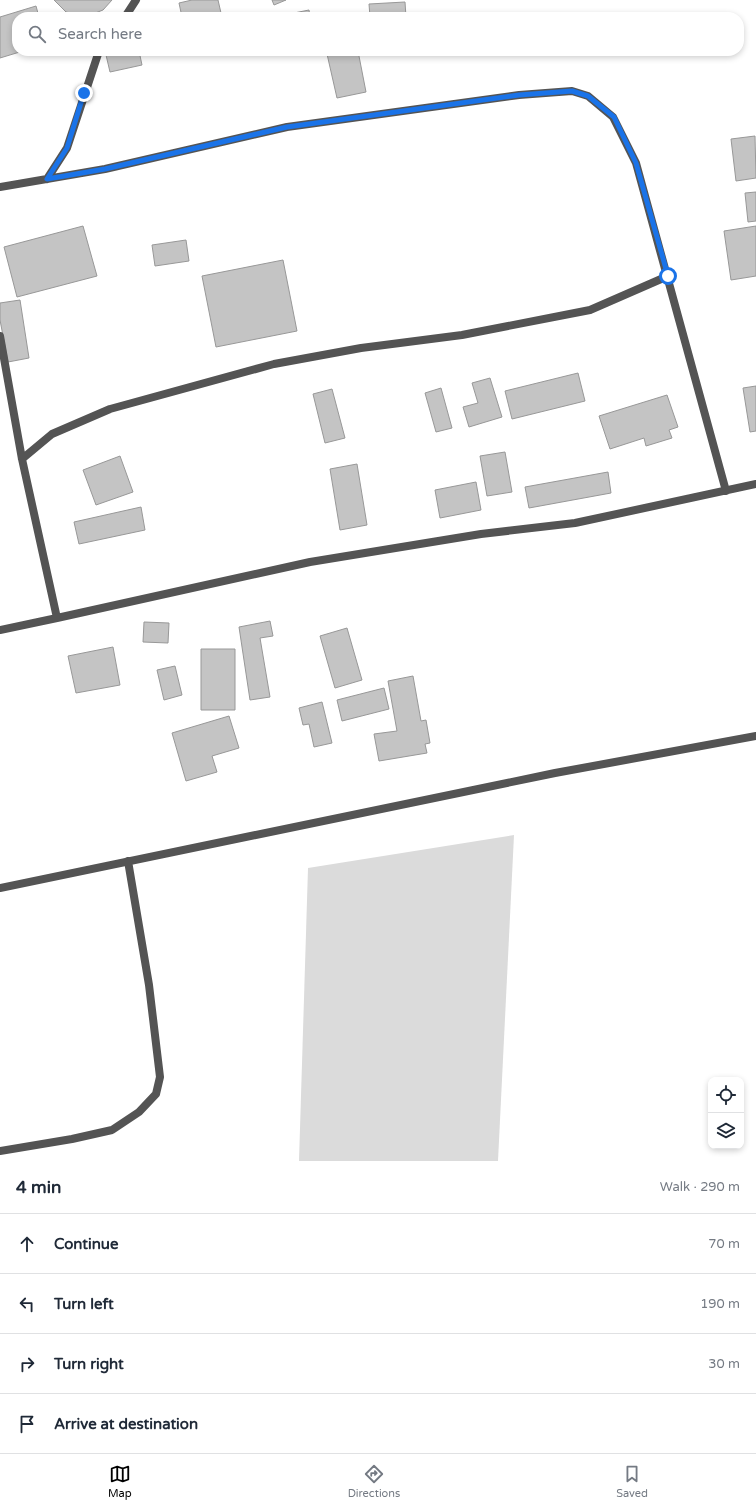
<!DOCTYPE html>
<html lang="en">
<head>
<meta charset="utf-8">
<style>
  body { margin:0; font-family:"Varela Round",sans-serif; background:#f2f2f3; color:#1f2937 }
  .controls { position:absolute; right:12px; bottom:12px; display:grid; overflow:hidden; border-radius:8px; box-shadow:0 2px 6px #0003 }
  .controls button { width:36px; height:36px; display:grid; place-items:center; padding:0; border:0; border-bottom:1px solid #e0e1e3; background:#fff; color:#1f2937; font:20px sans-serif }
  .stop { position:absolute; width:12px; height:12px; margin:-9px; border:3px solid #1a73e8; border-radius:50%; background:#fff }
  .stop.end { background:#1a73e8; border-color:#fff; box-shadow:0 1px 4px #0008 }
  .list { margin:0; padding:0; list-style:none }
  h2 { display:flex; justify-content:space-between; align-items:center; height:52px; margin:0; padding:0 16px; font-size:17px }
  h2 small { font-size:13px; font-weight:400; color:#747a83 }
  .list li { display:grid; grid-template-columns:26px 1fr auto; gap:12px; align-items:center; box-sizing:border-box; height:60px; padding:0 16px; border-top:1px solid #e0e1e3 }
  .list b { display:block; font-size:15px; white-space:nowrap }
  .list em { font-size:13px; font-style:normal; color:#747a83 }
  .icon { flex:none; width:22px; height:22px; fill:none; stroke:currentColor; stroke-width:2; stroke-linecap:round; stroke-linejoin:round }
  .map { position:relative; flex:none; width:756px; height:1161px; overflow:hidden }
  .search { position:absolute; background:#fff; box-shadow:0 2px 6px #0003; left:12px; right:12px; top:12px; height:44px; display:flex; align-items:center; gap:10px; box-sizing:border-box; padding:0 14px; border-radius:16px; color:#747a83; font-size:15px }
  .sheet { height:292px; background:#fff }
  nav { display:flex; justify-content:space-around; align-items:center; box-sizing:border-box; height:56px; border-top:1px solid #e0e1e3; background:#fff; font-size:11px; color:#747a83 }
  nav a { display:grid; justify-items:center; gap:2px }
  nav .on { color:#000 }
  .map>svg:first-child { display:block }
  .green { fill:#dbdbdb }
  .building { fill:#c4c4c4; stroke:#989898 }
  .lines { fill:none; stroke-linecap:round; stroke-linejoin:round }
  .street { stroke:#545454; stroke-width:8 }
  .route { stroke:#1a73e8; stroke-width:5 }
</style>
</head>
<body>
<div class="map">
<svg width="756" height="1161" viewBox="0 0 756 1161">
  <rect width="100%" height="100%" fill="#fff"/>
  <!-- green -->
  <path class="green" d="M 514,835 L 498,1161 L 299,1161 L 308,868 Z"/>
  <!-- building -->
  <path class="building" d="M 54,0 L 112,0 L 103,10 L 85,17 L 66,12 Z
    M 192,0 L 218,0 L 221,13 L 206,17 L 182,17 L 179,3 Z
    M 272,0 L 286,0 L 274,5 Z
    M 405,2 L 406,17 L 370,17 L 369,4 Z
    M 36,6 L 39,17 L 17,17 L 17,51 L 23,51 L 0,58 L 0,17 Z
    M 309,10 L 310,17 L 274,17 Z
    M 125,51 L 139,51 L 142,65 L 110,72 L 106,55 Z
    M 343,51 L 358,51 L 366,92 L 337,98 L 327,54 Z
    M 755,136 L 756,178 L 736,181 L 731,139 Z
    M 756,192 L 756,221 L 748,222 L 745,193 Z
    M 83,226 L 97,276 L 17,297 L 4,247 Z
    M 756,226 L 756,276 L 731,280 L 724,231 Z
    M 186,240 L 189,261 L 155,266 L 152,245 Z
    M 283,260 L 297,331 L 216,347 L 202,276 Z
    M 20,300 L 29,358 L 8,362 L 0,320 L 0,303 Z
    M 578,373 L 585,401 L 512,419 L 505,391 Z
    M 490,378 L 502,417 L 469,427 L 463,407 L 478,403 L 472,383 Z
    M 756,386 L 756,431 L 750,432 L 743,388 Z
    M 441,388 L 452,428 L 436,432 L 425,393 Z
    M 332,389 L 345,438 L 325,443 L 313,394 Z
    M 667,395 L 678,427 L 669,430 L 672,438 L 646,446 L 644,438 L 610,449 L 599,416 Z
    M 505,452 L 512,492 L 487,496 L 480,456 Z
    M 120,456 L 133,492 L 96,505 L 83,470 Z
    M 357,464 L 367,525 L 340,530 L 330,469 Z
    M 608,472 L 611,493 L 529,508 L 525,487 Z
    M 476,482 L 481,510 L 440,518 L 435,490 Z
    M 141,507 L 145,530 L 79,544 L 74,522 Z
    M 270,621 L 273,636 L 260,638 L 270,697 L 250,700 L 239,627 Z
    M 144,622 L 169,623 L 168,643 L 143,642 Z
    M 347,628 L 362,680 L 335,688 L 320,636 Z
    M 113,647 L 120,685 L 76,693 L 68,656 Z
    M 201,649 L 235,649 L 235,710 L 201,710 Z
    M 175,666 L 182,695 L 164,700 L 157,670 Z
    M 413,676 L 421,721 L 426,720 L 430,743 L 425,744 L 427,753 L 379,761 L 374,734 L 397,731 L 388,681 Z
    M 384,688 L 389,709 L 342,721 L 337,700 Z
    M 322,702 L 332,743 L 314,747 L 309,724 L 303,725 L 299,708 Z
    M 229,716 L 239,748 L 212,756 L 217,772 L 186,781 L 172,733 Z"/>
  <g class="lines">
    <!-- street -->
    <path class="street" d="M 125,17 L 136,0
      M 47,179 L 67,148 L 99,51
      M 0,187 L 105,169 L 287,127 L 519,95 L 572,91 L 588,96 L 613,117 L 636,163 L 726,491
      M 0,336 L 22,459 L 57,618 L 310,562 L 481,534 L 575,523 L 756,484
      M 22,459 L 52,434 L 110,409 L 274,364 L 361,348 L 462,335 L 590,310 L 668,276
      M 0,630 L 57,618
      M 0,888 L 555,773 L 756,736
      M 0,1151 L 72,1139 L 112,1130 L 139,1112 L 156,1094 L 160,1077 L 149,985 L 128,861"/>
  </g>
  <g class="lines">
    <!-- route -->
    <path class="route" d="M 84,93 L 67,148 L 47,179 L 105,169 L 287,127 L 519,95 L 572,91 L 588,96 L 614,117 L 636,163 L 668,276"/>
  </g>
</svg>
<div class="controls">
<button><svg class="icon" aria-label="locate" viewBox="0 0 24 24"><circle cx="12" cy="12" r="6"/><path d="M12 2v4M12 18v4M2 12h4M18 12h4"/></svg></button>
<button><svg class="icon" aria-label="layers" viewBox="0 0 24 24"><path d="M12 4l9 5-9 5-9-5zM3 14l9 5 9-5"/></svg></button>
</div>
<div class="stop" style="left:668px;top:276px"></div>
<div class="stop end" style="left:84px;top:93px"></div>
<div class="search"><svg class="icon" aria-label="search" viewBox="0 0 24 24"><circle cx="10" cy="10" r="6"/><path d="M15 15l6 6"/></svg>Search here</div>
</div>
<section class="sheet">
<h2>4 min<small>Walk · 290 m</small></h2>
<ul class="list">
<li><svg class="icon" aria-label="ahead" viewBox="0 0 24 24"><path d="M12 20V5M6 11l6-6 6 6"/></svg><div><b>Continue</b></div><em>70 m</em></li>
<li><svg class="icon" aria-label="left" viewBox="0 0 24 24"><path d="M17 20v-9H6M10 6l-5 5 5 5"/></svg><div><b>Turn left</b></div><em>190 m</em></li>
<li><svg class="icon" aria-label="right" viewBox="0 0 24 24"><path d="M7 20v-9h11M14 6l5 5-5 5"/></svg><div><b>Turn right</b></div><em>30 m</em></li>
<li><svg class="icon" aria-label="arrive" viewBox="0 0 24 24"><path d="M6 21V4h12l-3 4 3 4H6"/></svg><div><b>Arrive at destination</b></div></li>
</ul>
</section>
<nav>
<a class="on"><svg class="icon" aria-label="map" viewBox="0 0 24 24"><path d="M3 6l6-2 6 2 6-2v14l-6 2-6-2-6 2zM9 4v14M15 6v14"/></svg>Map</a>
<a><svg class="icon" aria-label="directions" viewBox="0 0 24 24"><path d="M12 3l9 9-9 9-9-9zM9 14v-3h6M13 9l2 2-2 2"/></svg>Directions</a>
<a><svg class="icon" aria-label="saved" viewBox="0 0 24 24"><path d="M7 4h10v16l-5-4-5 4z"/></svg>Saved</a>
</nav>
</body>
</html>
